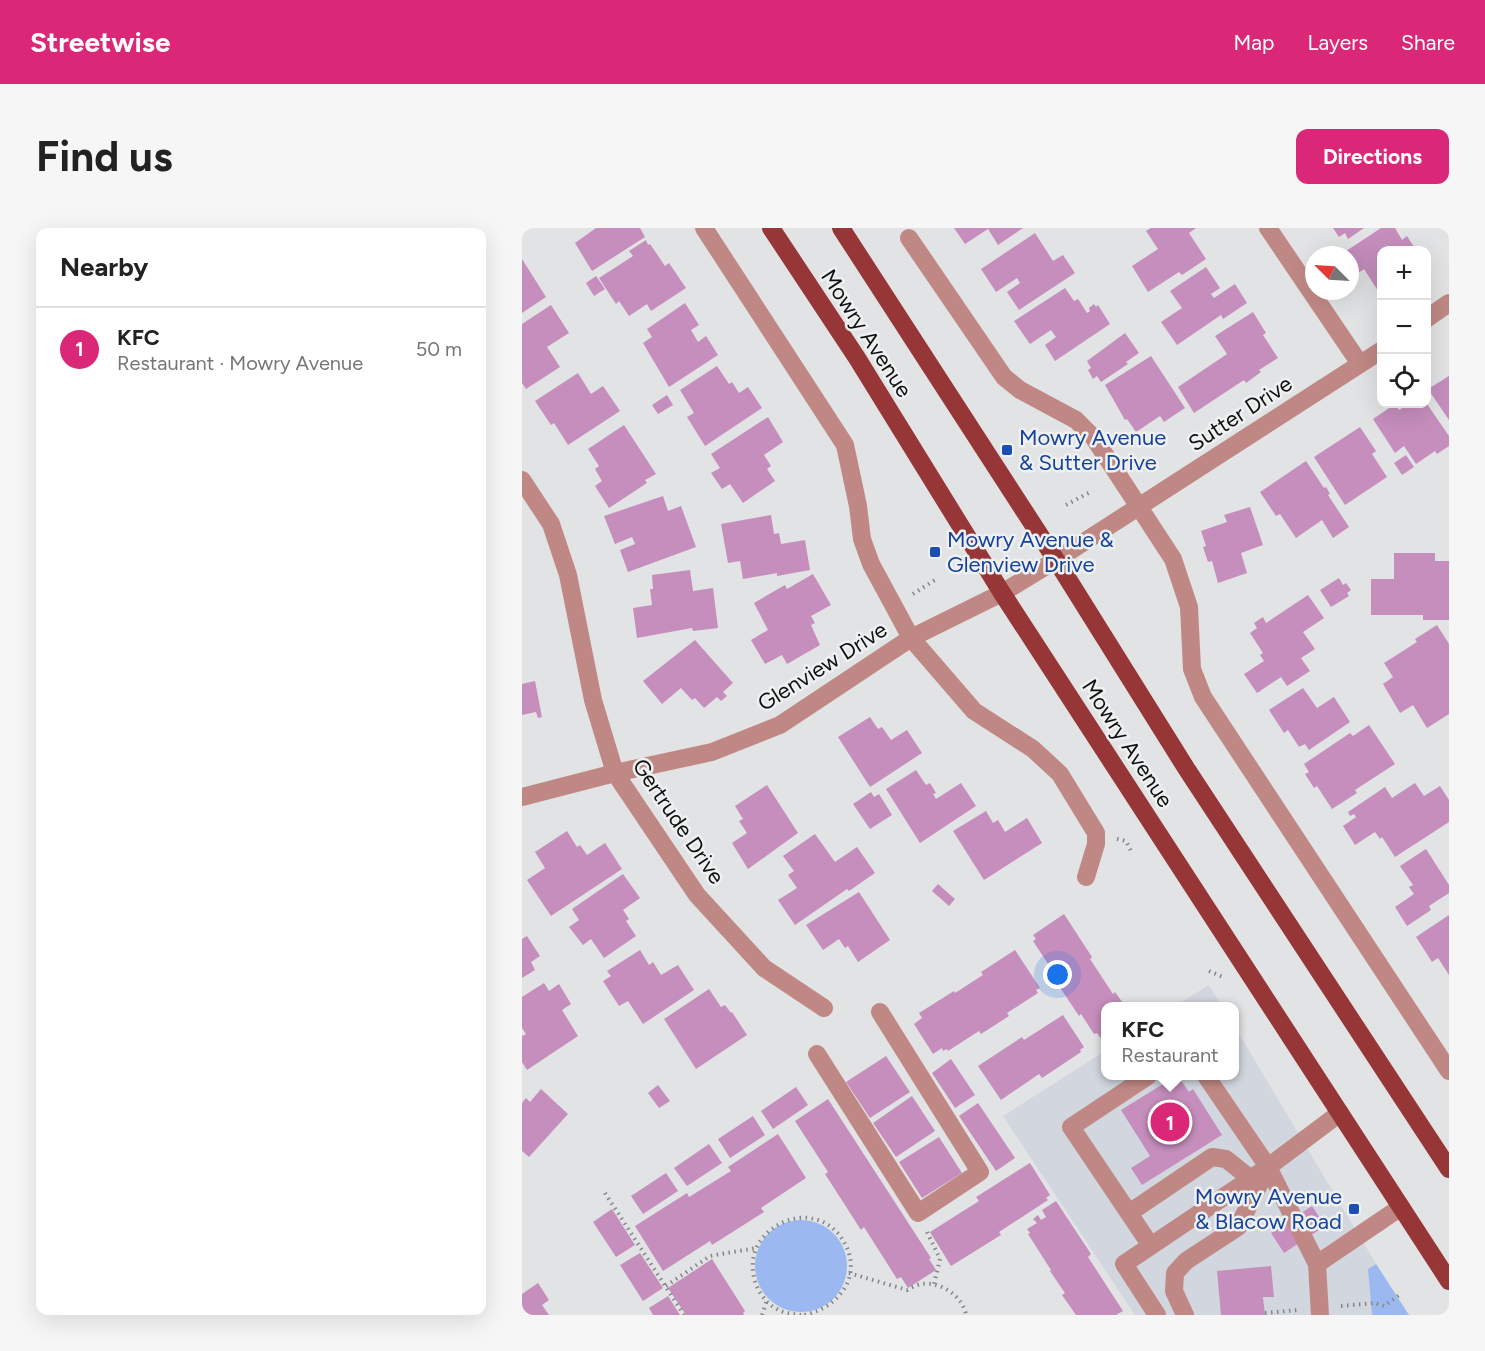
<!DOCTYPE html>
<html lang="en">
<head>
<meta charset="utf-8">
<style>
  body { margin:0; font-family:Figtree,sans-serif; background:#f6f6f6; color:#222 }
  .controls { position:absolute; right:18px; top:18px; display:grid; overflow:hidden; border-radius:12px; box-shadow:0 6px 24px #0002 }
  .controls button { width:54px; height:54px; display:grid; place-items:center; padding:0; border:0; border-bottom:2px solid #e0e0e0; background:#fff; color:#222; font:30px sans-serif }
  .compass { position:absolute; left:783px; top:18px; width:54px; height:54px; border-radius:50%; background:#fff; box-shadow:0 6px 24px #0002; rotate:294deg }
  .you { position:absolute; left:536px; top:747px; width:21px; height:21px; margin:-15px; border:4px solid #fff; border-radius:50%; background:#1a73e8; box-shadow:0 0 0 9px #1a73e833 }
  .badge { display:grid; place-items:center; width:39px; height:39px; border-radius:50%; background:#db2777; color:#fff; font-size:20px; font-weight:700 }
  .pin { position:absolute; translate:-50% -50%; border:3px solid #fff; box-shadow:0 2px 6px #0006 }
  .popup { position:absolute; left:579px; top:774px; width:138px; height:78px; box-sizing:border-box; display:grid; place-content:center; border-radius:12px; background:#fff; filter:drop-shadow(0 2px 4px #0005); font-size:20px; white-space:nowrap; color:#767676 }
  .popup b { font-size:22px; color:#222 }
  .popup::after { content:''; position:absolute; left:50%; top:100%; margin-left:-12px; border:12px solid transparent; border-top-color:#fff }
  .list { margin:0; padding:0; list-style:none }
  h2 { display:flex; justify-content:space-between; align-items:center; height:78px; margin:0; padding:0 24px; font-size:26px }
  h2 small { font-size:20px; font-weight:400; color:#767676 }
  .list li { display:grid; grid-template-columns:39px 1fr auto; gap:18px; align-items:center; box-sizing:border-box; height:84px; padding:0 24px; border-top:2px solid #e0e0e0 }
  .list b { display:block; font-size:22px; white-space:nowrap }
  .list p { margin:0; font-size:20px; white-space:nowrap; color:#767676 }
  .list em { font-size:20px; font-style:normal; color:#767676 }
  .icon { flex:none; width:33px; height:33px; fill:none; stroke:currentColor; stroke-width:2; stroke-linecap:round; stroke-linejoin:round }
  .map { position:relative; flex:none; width:927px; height:1087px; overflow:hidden; border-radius:12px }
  header { display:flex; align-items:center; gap:36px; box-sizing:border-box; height:84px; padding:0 30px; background:#db2777; color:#fff }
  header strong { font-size:28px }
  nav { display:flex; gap:33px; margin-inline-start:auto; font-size:21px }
  .intro { display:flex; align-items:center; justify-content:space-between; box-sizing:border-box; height:144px; padding:0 36px }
  h1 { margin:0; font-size:42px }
  .button { padding:15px 27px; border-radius:12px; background:#db2777; color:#fff; font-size:21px; font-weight:700 }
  main { display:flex; gap:36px; padding:0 36px }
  aside { flex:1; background:#fff; border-radius:12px; box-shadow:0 6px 24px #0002 }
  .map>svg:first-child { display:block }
  .built { fill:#d2d6de }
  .green { fill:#9cb8f0 }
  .building { fill:#c68ebd }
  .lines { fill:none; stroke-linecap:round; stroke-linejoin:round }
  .path { stroke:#858687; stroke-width:4; stroke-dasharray:1.5 4.5; stroke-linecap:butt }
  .minor { stroke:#bf8884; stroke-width:18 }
  .major { stroke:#973637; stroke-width:18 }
  .transit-dot { fill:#1a4fb4; stroke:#eff0f1; stroke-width:2 }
  .labels { text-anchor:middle; stroke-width:5; stroke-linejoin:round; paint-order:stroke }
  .street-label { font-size:22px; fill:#101111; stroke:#eff0f1 }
  .transit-label { font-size:22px; fill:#164399; stroke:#eff0f1; text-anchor:start }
</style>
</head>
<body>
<header>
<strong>Streetwise</strong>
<nav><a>Map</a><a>Layers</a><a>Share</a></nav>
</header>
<div class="intro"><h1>Find us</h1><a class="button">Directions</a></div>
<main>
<aside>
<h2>Nearby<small></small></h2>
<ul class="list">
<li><span class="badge">1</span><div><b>KFC</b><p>Restaurant · Mowry Avenue</p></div><em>50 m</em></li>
</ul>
</aside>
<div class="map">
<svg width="927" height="1087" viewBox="0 0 927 1087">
  <rect width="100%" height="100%" fill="#e2e3e4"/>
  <!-- built -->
  <path class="built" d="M 687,757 L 700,778 L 653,778 Z
    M 713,799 L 854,1036 L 887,1087 L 613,1087 L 481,888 L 583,823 L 584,848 L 712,848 Z"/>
  <!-- green -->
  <path class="green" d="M233 1038a46 46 0 1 1 92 0a46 46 0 1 1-92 0Z
    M 854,1036 L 887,1087 L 850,1087 L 846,1041 Z"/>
  <!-- building -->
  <path class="building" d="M 74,0 L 118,0 L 123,9 L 70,43 L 53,15 Z
    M 432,0 L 501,0 L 476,17 L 466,1 L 443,16 Z
    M 629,0 L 674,0 L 667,5 L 684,31 L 660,47 L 657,44 L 626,64 L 610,38 L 636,21 L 624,3 Z
    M 811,0 L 842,0 L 826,11 L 823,5 L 817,9 Z
    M 859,0 L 873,0 L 880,12 L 885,8 L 894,22 L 860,22 L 860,61 L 856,63 L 842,41 L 832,48 L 828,42 L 828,27 L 818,27 Z
    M 513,5 L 531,33 L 541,27 L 553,45 L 497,82 L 485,64 L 498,55 L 495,50 L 474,64 L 459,41 Z
    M 124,12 L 126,17 L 128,16 L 143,38 L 147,35 L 164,60 L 129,83 L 125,76 L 107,88 L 97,73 L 94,76 L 77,50 L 111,28 L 107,23 Z
    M 0,31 L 24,69 L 0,85 Z
    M 684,39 L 698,60 L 689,66 L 692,70 L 713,56 L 725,75 L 701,91 L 699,87 L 655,117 L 639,94 L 660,80 L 648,63 Z
    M 74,48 L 83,61 L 72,68 L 64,55 Z
    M 543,60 L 552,73 L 556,71 L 565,85 L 568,83 L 567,80 L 572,76 L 574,79 L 576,77 L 588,96 L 533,133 L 523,117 L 534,109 L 529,102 L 508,116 L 492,93 Z
    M 163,75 L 177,97 L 169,102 L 176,114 L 184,108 L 196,127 L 147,159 L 121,115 L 130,109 L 125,101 Z
    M 29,77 L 47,105 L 25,119 L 38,139 L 4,161 L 0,155 L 0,96 Z
    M 731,84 L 744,105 L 741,107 L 756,130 L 737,142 L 739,144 L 724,155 L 722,152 L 672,185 L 656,159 L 705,126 L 693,108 Z
    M 603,105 L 617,125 L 604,134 L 606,136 L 579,154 L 575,148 L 571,151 L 566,142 L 569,140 L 565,133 Z
    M 629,128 L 663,180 L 642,194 L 638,188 L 614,204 L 605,191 L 603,192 L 583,157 Z
    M 195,138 L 207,156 L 210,154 L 217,165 L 226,159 L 240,180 L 183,218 L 165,189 L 172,185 L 158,162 Z
    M 56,145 L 69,166 L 81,158 L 98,183 L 46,217 L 32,195 L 29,197 L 13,173 Z
    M 927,148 L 927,192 L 906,161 Z
    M 145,167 L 151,177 L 136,186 L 130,177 Z
    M 873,176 L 877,182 L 887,176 L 905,176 L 927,208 L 927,218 L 915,226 L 913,223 L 894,236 L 882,218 L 873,225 L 851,191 Z
    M 246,189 L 261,214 L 242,227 L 249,238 L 245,241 L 253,253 L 221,275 L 208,256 L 200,261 L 189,245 L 198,240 L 189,226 Z
    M 102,197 L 134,246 L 123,252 L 125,255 L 87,280 L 73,258 L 80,253 L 73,241 L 77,238 L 66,221 Z
    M 838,199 L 854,223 L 850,226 L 865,249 L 823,277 L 792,229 Z
    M 884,227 L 892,239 L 880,247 L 872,235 Z
    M 784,233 L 802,260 L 804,259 L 808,266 L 806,267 L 827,299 L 811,310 L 800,292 L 774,310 L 758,286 L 754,288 L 738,264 Z
    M 141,268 L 146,283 L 159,278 L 174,319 L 106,344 L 98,322 L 113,316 L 110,309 L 93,316 L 82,288 Z
    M 728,279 L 741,317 L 719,325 L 725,345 L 696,355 L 690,333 L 686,334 L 681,319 L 684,318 L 679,303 L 705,294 L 702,287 Z
    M 249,287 L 252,306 L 257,305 L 259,316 L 283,312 L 288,342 L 255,348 L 255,345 L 221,351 L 218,333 L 206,335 L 199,296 Z
    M 872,325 L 913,325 L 913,333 L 927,333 L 927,392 L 901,392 L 901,387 L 849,387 L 849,351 L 872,351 Z
    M 168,342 L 171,363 L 191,360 L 196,400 L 171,403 L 170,400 L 115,410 L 111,380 L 130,377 L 128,361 L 131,361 L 130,347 Z
    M 291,346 L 309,377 L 289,388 L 293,395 L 289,397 L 298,417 L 265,436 L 260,427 L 243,436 L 229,412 L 246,402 L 232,375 L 263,357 L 265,361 Z
    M 817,350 L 821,357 L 824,355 L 829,362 L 825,365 L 827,368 L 809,379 L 798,362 Z
    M 786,367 L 802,390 L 781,404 L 793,421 L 779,430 L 788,443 L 765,458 L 759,449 L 735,465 L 722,446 L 742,433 L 738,427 L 741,425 L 728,405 L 735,400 L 732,395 L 741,389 L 744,395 Z
    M 915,397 L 927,416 L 927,486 L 905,500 L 891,477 L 878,485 L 861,456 L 871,449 L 862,435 L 895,414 L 893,411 Z
    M 173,412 L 211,455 L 201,464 L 205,468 L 199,473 L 195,469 L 182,480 L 173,470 L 170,472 L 159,460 L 140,476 L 121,453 Z
    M 13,453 L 20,489 L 16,490 L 14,484 L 0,487 L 0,456 Z
    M 781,460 L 795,480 L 812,469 L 828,494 L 787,522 L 783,516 L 777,519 L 766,502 L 762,505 L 747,482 Z
    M 348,489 L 356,501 L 360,499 L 369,512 L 385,502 L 400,525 L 348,559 L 316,509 Z
    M 847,497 L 873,536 L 833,562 L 835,565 L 810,581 L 795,558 L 792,560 L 783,546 L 787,544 L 782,536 L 828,505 L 831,508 Z
    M 394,542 L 404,557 L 408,555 L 414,565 L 411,566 L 414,571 L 439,555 L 454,578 L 398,615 L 364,561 Z
    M 893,555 L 902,568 L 918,558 L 927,572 L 927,594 L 873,629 L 860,609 L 858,611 L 853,604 L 833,617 L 821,598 L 834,589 L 832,586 L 828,588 L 826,584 L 863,559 L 870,570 Z
    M 245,557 L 276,605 L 226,641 L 210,615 L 225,605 L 217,593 L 221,591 L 213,578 Z
    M 349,564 L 352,569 L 357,566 L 370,587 L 348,601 L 331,576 Z
    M 464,583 L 471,595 L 476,592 L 483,604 L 505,590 L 520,615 L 462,652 L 431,603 Z
    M 45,603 L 55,619 L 58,617 L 65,627 L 83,615 L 100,641 L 29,688 L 5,652 L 23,640 L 13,624 Z
    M 293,606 L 313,634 L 335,619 L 353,645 L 327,663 L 325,661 L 273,697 L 256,672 L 275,660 L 266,647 L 272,643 L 261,628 Z
    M 904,621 L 927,657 L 927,665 L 907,678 L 909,682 L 885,698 L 873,679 L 892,666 L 887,659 L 891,657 L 878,638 Z
    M 101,646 L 118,670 L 101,682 L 107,691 L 104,693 L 114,708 L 82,730 L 69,711 L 61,717 L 47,699 L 57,692 L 50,681 Z
    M 416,656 L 433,671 L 427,678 L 410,663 Z
    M 337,664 L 368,712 L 336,734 L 326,718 L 323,720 L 317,711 L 301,722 L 284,697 Z
    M 542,686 L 570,729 L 568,731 L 591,766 L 593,764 L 603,778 L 584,778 L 584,817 L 575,805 L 572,806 L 559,786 L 557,788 L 533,752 L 536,751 L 511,713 L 514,711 L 511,707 Z
    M 927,687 L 927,747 L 916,730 L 910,734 L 894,709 Z
    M 5,708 L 18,728 L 9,734 L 13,742 L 0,750 L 0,711 Z
    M 118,722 L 127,737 L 131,734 L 139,747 L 156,737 L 172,762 L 121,796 L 106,773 L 97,778 L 81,753 L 89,748 L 85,743 Z
    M 493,722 L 518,760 L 514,762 L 516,765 L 485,785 L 487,788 L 459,806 L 457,803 L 426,823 L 425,821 L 421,823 L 420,820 L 411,826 L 392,796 L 400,790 L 397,785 L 432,763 L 433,765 L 461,747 L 459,744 Z
    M 22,755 L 27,763 L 37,756 L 49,776 L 40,782 L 56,808 L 5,842 L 0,834 L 0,808 L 4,806 L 0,800 L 0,769 Z
    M 187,761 L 199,779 L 203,777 L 209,785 L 210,784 L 225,807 L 174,841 L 142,791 Z
    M 541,787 L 562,819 L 558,822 L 559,824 L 520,850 L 517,846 L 479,872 L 456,838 L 500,809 L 502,812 Z
    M 364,828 L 388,864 L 348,890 L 324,854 Z
    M 429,831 L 453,867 L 433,880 L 410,845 Z
    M 654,848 L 656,848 L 667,864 L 671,861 L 700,907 L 620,957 L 609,940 L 628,928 L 599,882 Z
    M 136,857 L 148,873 L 137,880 L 126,865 Z
    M 274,859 L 286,877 L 251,901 L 239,883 Z
    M 19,861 L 46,886 L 7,929 L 0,923 L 0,875 L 4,870 L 8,874 Z
    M 390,868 L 413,903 L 374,929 L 351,895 Z
    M 306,871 L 409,1030 L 407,1031 L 414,1042 L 386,1060 L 379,1049 L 375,1051 L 342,999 L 339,1002 L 303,946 L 306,944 L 273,893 Z
    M 456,875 L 493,930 L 474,943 L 437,888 Z
    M 231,888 L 243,907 L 208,930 L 196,911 Z
    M 256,906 L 284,950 L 239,980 L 242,984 L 190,1017 L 188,1013 L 141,1043 L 113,998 L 165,965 L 167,969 L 209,943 L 206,939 Z
    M 417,909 L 440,945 L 400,970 L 377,934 Z
    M 187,916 L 200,935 L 165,958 L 152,940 Z
    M 508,935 L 528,967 L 524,970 L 526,972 L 477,1004 L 479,1007 L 429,1038 L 408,1004 L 457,973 L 454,969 Z
    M 144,945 L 156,963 L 121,986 L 109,968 Z
    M 534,973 L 569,1026 L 566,1029 L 601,1083 L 594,1087 L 554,1087 L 540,1067 L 543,1065 L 528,1043 L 529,1042 L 506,1006 L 508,1005 L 505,1001 L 515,995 L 511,991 L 516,987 L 519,992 L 524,989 L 520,982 Z
    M 790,978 L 803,998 L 762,1025 L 749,1005 Z
    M 90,981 L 113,1017 L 94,1029 L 71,994 Z
    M 118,1025 L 141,1060 L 121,1073 L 98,1037 Z
    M 190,1031 L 223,1083 L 221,1085 L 222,1087 L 164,1087 L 146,1060 Z
    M 749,1038 L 752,1069 L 741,1069 L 743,1087 L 699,1087 L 695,1043 Z
    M 16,1055 L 27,1072 L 20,1077 L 27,1087 L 0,1087 L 0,1066 Z
    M 146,1068 L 158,1087 L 131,1087 L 127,1080 Z"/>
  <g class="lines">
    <!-- path -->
    <path class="path" d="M 544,277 L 570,263
      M 391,366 L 416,350
      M 595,611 L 604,613 L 610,625
      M 687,743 L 703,750
      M 83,965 L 162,1087
      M 405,1004 L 418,1031 L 412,1056
      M 327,1045 L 385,1062 C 389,1060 394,1057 399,1056 C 418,1053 441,1068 444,1087
      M 144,1058 L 188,1028 L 234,1020
      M 819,1078 L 853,1075 L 862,1078 L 880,1065
      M 743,1085 L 776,1082
      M 240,1087 L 245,1072
      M 279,1087 C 270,1086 261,1085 253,1080 C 232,1067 224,1036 237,1015 C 255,987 296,979 318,1008 C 344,1043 320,1079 282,1087"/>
    <!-- minor -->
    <path class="minor" d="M 182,0 L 323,217 L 336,278 L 340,311 L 349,336 L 389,410 L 452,483 L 511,521 L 538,546 L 574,605 L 574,616 L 564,649
      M 746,0 L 838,136
      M 387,10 L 482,149 L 498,162 L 554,192 L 572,210 L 651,331 L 667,379 L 670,441 L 681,469 L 927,843
      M 904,91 L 927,75
      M 0,252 L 29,296 L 46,347 L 71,472 L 93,545 L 175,667 L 242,740 L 302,780
      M 0,569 L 93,545 L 190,524 L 258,497 L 389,410 L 480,365 L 534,332 L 860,122
      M 295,826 L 396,985 L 458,944 L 358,784
      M 626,848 L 549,899 L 629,1018
      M 684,848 L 746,939 L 795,1036
      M 607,985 L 690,929 L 704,931 L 729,951
      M 635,1087 L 602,1036 L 746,939 L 818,885
      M 663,1087 L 652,1063 L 653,1045 L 664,1033 L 716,999 L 745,941
      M 798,1087 L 795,1036 L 879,979"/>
    <!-- major -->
    <path class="major" d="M 249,0 L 335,130 L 480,365 L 927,1053
      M 319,0 L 534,332 L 664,540 L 927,941"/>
  </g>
  <!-- markers -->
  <g class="transit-dot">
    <rect x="479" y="216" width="12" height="12" rx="3"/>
    <rect x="407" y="318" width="12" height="12" rx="3"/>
    <rect x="826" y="975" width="12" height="12" rx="3"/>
  </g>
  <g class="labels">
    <!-- street labels -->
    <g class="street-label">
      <text transform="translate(345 105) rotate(57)" y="8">Mowry Avenue</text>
      <text transform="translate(718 185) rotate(-33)" y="8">Sutter Drive</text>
      <text transform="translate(300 438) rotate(-32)" y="8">Glenview Drive</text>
      <text transform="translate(606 515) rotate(57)" y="8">Mowry Avenue</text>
      <text transform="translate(157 593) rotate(56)" y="8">Gertrude Drive</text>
    </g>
    <!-- transit labels -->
    <g class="transit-label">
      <text x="497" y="217">Mowry Avenue<tspan x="497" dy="25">&amp; Sutter Drive</tspan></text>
      <text x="425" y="319">Mowry Avenue &amp;<tspan x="425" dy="25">Glenview Drive</tspan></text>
      <text x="820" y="976" text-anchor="end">Mowry Avenue<tspan x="820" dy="25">&amp; Blacow Road</tspan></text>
    </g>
  </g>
</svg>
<div class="controls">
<button>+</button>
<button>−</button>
<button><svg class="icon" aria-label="locate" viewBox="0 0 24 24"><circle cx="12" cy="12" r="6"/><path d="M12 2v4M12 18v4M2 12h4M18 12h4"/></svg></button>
</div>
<svg class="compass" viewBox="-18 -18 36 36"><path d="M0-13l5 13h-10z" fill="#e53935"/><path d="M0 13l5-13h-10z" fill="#767676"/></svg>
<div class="you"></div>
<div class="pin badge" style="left:648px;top:894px">1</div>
<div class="popup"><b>KFC</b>Restaurant</div>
</div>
</main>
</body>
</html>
